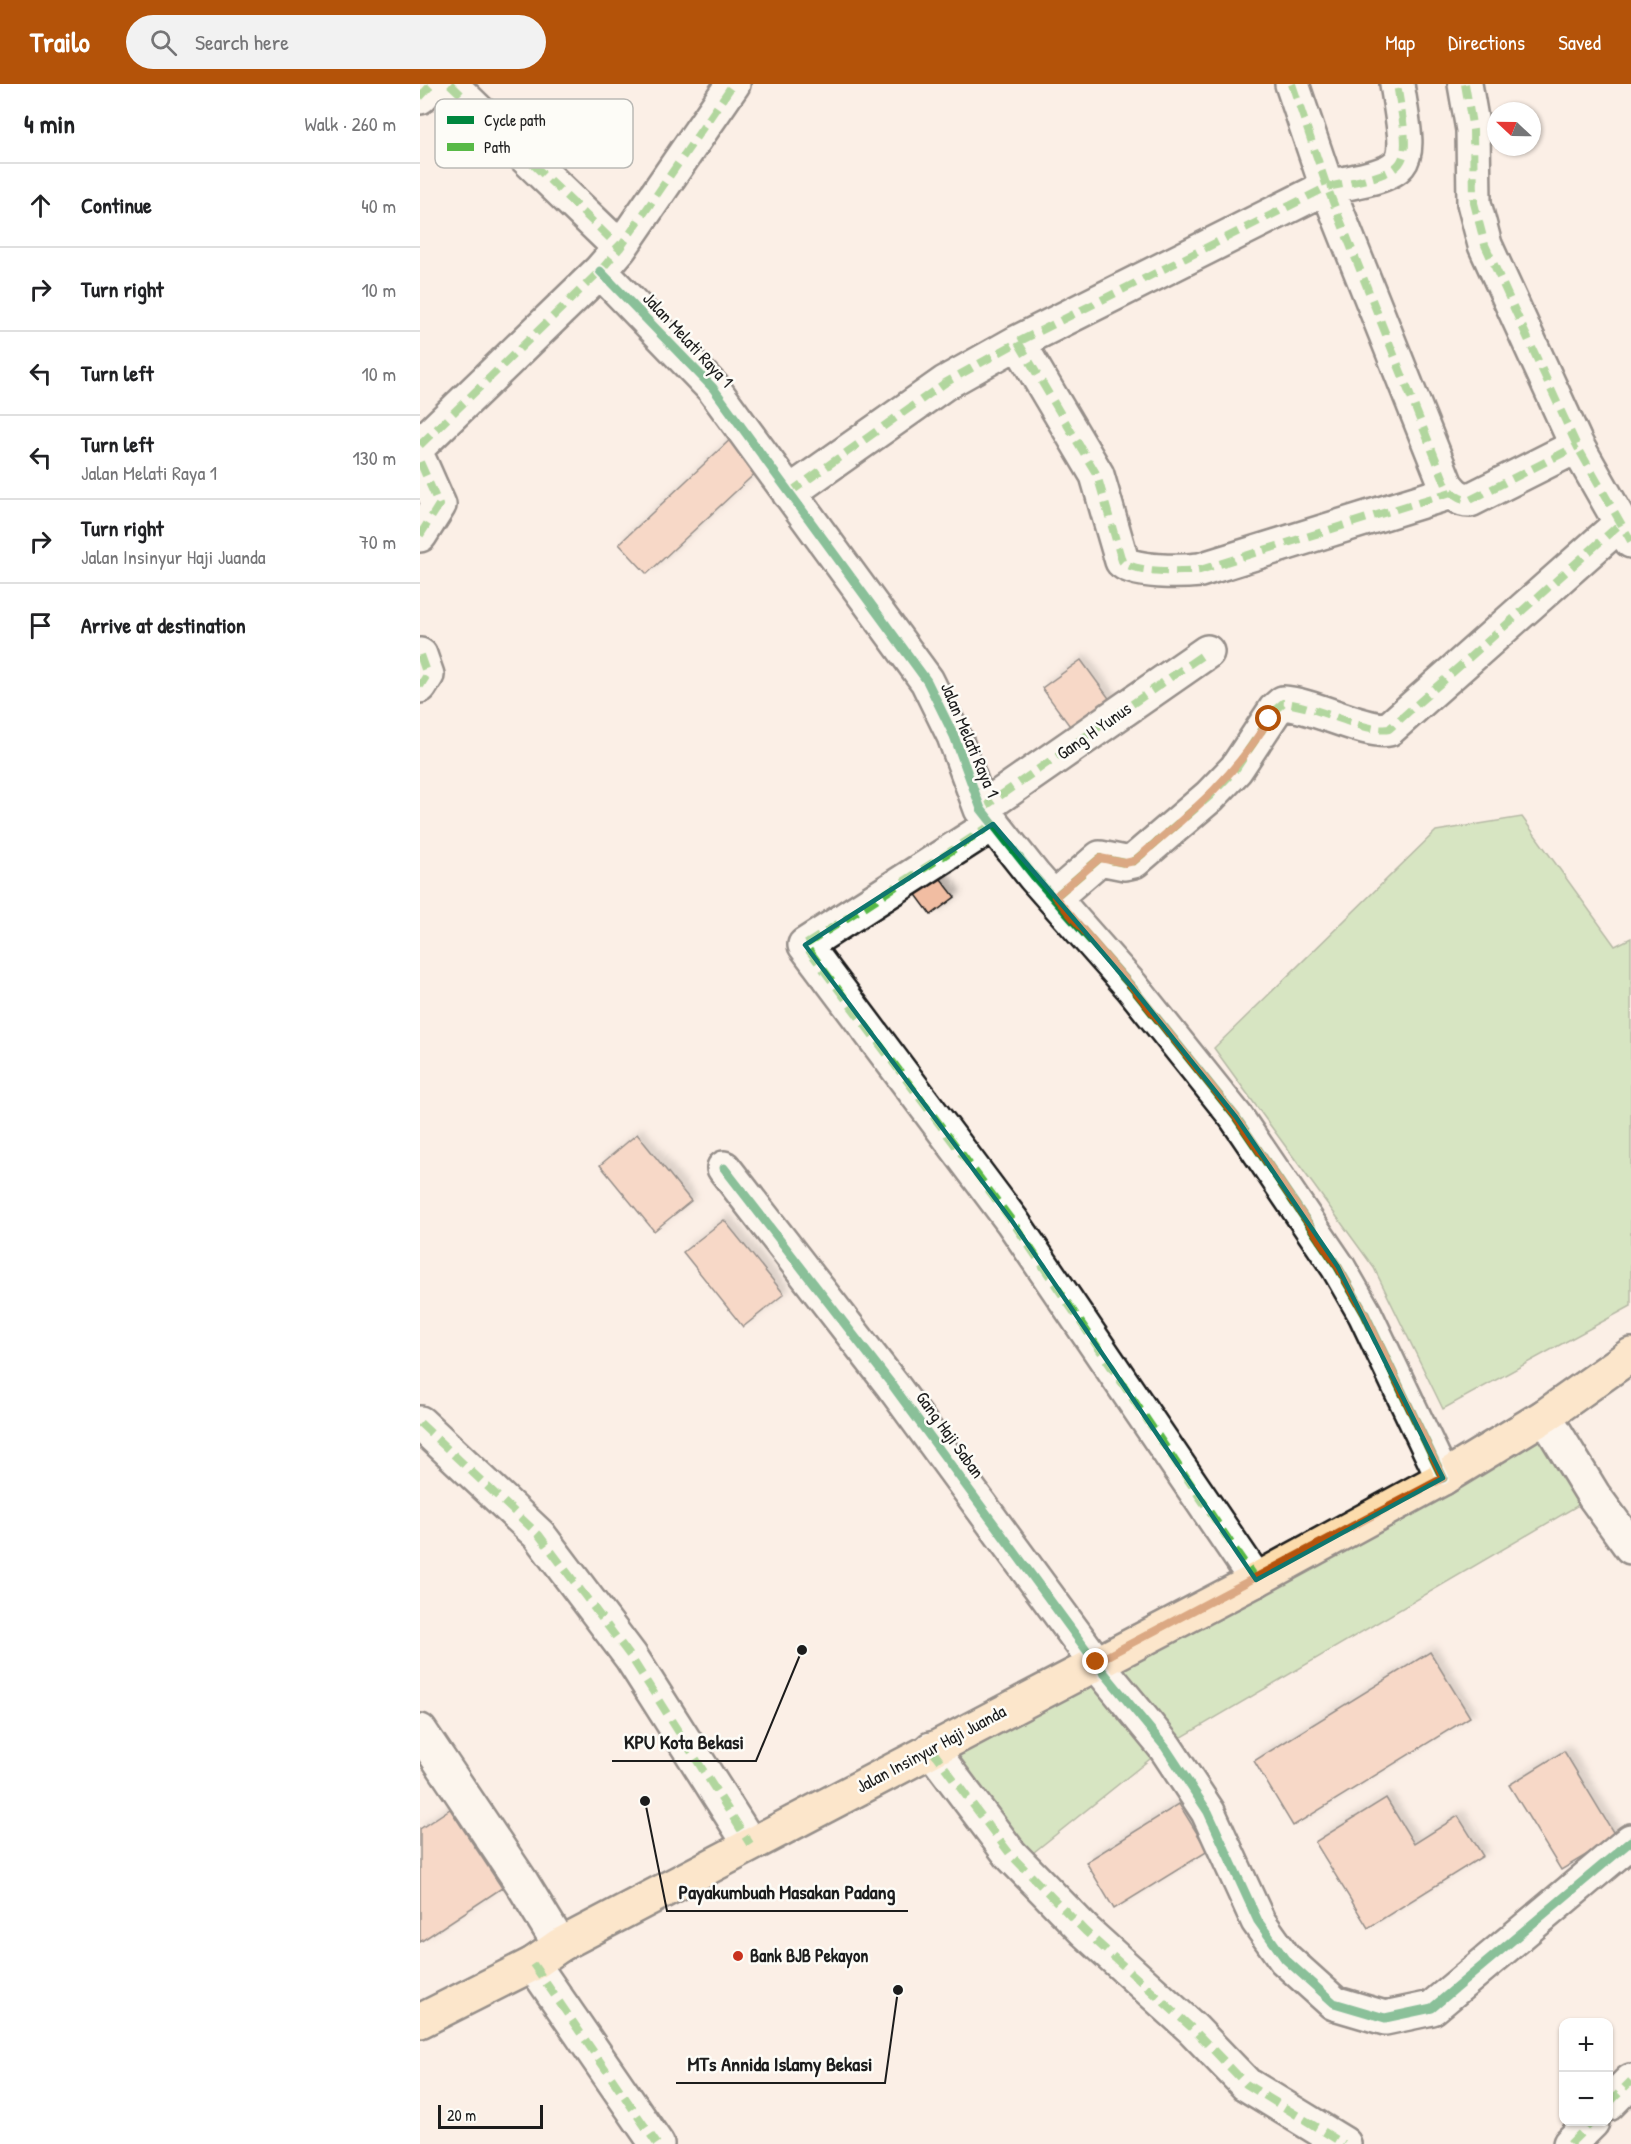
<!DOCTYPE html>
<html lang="en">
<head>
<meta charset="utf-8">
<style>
  body { margin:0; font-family:"Patrick Hand",sans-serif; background:#f2f2f2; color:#202124 }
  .controls { position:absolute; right:18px; bottom:18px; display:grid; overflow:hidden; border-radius:12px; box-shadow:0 2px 4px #0004 }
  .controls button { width:54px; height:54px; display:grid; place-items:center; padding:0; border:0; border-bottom:2px solid #e0e0e0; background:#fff; color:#202124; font:30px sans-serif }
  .compass { position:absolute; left:1067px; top:18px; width:54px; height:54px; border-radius:50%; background:#fff; box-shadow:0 2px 4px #0004; rotate:292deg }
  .scale { position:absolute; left:18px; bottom:15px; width:105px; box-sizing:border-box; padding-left:6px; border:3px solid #1c1c1c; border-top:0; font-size:16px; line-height:21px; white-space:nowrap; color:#1c1c1c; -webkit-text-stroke:4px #fdfcf7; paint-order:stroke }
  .stop { position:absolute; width:18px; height:18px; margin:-14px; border:4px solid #b45309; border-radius:50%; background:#fff }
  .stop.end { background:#b45309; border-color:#fff; box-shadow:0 2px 6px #0008 }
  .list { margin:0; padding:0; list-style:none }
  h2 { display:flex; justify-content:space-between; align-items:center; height:78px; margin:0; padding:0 24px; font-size:26px }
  h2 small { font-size:20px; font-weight:400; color:#757577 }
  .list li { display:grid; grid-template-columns:39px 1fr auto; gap:18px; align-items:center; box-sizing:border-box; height:84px; padding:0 24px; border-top:2px solid #e0e0e0 }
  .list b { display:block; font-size:22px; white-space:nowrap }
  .list p { margin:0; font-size:20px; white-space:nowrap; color:#757577 }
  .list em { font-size:20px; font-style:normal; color:#757577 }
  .icon { flex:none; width:33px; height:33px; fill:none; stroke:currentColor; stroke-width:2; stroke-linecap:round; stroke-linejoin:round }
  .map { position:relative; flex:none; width:1211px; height:2060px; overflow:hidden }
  header { display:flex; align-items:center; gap:36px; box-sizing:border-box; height:84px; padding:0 30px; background:#b45309; color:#fff }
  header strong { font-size:28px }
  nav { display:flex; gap:33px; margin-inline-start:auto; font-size:21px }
  .search { width:420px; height:54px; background:#f2f2f2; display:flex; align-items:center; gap:15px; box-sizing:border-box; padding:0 21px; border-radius:33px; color:#757577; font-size:22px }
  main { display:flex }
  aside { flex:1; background:#fff }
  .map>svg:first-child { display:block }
  .green { fill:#acd997; stroke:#647a5a; stroke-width:1.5 }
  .building { fill:#f1bda2; stroke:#1c1c1c; stroke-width:1.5; filter:url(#shadow) }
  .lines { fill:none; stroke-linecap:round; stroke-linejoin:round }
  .minor-casing { stroke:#1c1c1c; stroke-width:38 }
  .major-casing { stroke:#1c1c1c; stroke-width:38 }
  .minor { stroke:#fdfcf7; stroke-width:33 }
  .major { stroke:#fcdcac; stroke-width:33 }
  .quiet { stroke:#58b947; stroke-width:8; stroke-dasharray:15 8; stroke-linecap:butt }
  .cycleway-casing { stroke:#fdfcf7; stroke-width:13 }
  .cycleway { stroke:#00873e; stroke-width:9 }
  .route { stroke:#b45309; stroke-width:8 }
  .marked { fill:none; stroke:#0f766e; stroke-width:4.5; stroke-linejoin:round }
  .poi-dot { fill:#c8321e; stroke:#fdfcf7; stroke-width:2 }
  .labels { text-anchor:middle; stroke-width:5; stroke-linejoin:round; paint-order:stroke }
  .street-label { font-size:18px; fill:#1c1c1c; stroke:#fdfcf7 }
  .poi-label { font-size:18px; font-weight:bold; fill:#1c1c1c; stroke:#fdfcf7; text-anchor:start }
  .key { fill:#fdfcf7; stroke:#bab9b5; stroke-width:1.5 }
  .key-label { font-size:16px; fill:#1c1c1c }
  .leader { fill:none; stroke:#1c1c1c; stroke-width:2 }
  .callout-dot { fill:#1c1c1c; stroke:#fdfcf7; stroke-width:2 }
  .callout-label { font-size:20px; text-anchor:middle; font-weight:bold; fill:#1c1c1c; stroke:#fdfcf7; stroke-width:5; stroke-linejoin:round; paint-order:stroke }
</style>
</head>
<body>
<header>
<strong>Trailo</strong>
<div class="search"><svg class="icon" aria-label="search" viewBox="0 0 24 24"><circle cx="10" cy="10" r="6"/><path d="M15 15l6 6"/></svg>Search here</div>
<nav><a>Map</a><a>Directions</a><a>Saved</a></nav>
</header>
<main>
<aside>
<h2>4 min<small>Walk · 260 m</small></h2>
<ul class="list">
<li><svg class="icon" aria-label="ahead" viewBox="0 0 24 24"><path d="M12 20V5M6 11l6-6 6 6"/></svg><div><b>Continue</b></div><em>40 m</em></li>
<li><svg class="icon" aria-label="right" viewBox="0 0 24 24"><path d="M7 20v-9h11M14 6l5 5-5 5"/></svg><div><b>Turn right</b></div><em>10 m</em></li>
<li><svg class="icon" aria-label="left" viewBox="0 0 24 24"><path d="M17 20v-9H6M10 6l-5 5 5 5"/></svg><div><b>Turn left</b></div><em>10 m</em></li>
<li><svg class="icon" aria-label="left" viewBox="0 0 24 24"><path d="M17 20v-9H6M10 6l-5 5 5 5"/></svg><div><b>Turn left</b><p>Jalan Melati Raya 1</p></div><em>130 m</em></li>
<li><svg class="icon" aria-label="right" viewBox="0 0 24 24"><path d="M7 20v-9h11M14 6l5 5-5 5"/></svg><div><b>Turn right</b><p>Jalan Insinyur Haji Juanda</p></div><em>70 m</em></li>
<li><svg class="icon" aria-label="arrive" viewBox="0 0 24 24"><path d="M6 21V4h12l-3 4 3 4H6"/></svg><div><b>Arrive at destination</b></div></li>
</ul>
</aside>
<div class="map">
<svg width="1211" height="2060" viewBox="0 0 1211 2060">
  <defs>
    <filter id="shadow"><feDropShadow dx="5.5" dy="-5.5" stdDeviation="3" flood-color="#0004"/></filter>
  </defs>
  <rect width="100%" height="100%" fill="#fbefe6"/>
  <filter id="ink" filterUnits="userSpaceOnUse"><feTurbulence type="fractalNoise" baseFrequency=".0167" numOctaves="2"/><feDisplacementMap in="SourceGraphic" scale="12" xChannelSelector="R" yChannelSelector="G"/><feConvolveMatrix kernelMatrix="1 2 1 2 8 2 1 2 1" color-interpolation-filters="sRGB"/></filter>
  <g filter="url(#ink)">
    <!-- green -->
    <path class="green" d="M 1102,733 L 1195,862 L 1211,854 L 1211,1222 L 1023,1325 L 954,1184 L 794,964 L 1016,747 Z
      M 1125,1332 L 1174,1412 L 745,1663 L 599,1780 L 511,1665 Z"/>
    <!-- building -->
    <path class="building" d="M 315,351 L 343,382 L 227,490 L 199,460 Z
      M 661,576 L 691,617 L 652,645 L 622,604 Z
      M 514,786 L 535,813 L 511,831 L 491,804 Z
      M 217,1050 L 271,1117 L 234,1147 L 180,1081 Z
      M 304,1136 L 364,1210 L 323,1243 L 263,1168 Z
      M 1010,1568 L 1050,1633 L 873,1742 L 834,1677 Z
      M 1144,1667 L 1196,1753 L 1141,1786 L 1089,1701 Z
      M 966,1714 L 994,1760 L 1038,1732 L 1063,1772 L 948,1844 L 895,1758 Z
      M 759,1720 L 788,1767 L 694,1825 L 666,1778 Z
      M 30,1725 L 82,1804 L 0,1858 L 0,1745 Z"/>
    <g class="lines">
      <defs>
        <path id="minor" d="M 30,0 L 200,164
          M 872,0 L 907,103 L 1026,401 C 1033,410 1039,416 1050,416 L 1157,362
          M 1045,0 L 1053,46 L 1054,119 L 1065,161 L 1157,362 L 1211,457
          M 0,13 L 12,0
          M 180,187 L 293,304 L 507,597 L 534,652 L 561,725 L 614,792 L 712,903 L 816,1033 L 918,1183 L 945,1230 L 1023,1394
          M 598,258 L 677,391 L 702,477 C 713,489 762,488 780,486 L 1031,408
          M 0,361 L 180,187 L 200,164 L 313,0
          M 0,378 L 19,421 L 0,451
          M 369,409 L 525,299 L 598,258 L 907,103 C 996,86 991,87 977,0
          M 0,571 L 7,591 L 0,602
          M 561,725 L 787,568
          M 573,740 L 385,861 L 592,1137 L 836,1496
          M 635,813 L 680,774 L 705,779 L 714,777 L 790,712 L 816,685 L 855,626 L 863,619 C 892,620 947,650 969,645 L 1201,439
          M 304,1084 L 473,1302 L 676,1579 L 745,1663 L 788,1728 L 838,1837 L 865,1875 L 914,1919 L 965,1934 L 1012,1924 L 1211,1757
          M 1125,1332 L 1174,1412 L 1211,1463
          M 0,1339 L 119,1451 L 211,1573 L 330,1760
          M 0,1647 L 102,1799 L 140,1861
          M 511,1665 L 590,1770 L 665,1847 L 773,1945 L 826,2000 L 924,2060
          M 113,1880 L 237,2060
          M 1188,2020 L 1211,1997
          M 1150,2060 L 1172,2038"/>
        <path id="major" d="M 0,1937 L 113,1880 L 140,1861 L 836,1496 L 1023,1394 L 1125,1332 L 1211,1271"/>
      </defs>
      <!-- minor casing -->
      <use href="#minor" class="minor-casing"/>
      <!-- major casing -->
      <use href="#major" class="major-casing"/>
      <!-- minor -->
      <use href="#minor" class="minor"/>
      <!-- major -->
      <use href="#major" class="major"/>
      <!-- quiet -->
      <path class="quiet" d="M 30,0 L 200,164
        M 872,0 L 907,103 L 1026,401 C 1033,410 1039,416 1050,416 L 1157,362
        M 1045,0 L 1053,46 L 1054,119 L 1065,161 L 1157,362 L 1211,457
        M 0,13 L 12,0
        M 598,258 L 677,391 L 702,477 C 713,489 762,488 780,486 L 1031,408
        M 0,361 L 180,187 L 200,164 L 313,0
        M 0,378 L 19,421 L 0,451
        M 369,409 L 525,299 L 598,258 L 907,103 C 996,86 991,87 977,0
        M 0,571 L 7,591 L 0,602
        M 561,725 L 787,568
        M 573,740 L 385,861 L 592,1137 L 836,1496
        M 635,813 L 680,774 L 705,779 L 714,777 L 790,712 L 816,685 L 855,626 L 863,619 C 892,620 947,650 969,645 L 1201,439
        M 0,1339 L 119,1451 L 211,1573 L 330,1760
        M 511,1665 L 590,1770 L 665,1847 L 773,1945 L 826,2000 L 924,2060
        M 113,1880 L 237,2060
        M 1188,2020 L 1211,1997
        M 1150,2060 L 1172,2038"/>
      <defs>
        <path id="cycleway" d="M 180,187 L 293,304 L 507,597 L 534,652 L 561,725 L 614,792 L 712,903 L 816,1033 L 918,1183 L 945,1230 L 1023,1394
          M 304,1084 L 473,1302 L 676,1579 L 745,1663 L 788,1728 L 838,1837 L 865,1875 L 914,1919 L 965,1934 L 1012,1924 L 1211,1757"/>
      </defs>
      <!-- cycleway casing -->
      <use href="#cycleway" class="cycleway-casing"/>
      <!-- cycleway -->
      <use href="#cycleway" class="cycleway"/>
    </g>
  </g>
  <g class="lines" filter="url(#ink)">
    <!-- route -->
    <path class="route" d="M 676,1578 L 1023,1394 L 945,1230 L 918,1183 L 816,1033 L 712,903 L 635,813 L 680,774 L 705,779 L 714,777 C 768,731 812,697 849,635"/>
  </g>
  <!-- marked area -->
  <path d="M0 0H1211V2060H0ZM 573,740 L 712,903 L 816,1033 L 918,1183 L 1023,1394 L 836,1496 L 592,1137 L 385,861 Z" fill="#fbefe6" fill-opacity=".55" fill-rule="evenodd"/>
  <path class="marked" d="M 573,740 L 712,903 L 816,1033 L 918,1183 L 1023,1394 L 836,1496 L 592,1137 L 385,861 Z"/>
  <!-- markers -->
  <circle class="poi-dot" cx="318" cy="1872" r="6"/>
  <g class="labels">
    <!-- street labels -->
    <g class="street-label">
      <text transform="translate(268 256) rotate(47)" y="6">Jalan Melati Raya 1</text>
      <text transform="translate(674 647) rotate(-35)" y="6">Gang H Yunus</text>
      <text transform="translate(550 656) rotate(67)" y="6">Jalan Melati Raya 1</text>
      <text transform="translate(530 1351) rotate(54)" y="6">Gang Haji Saban</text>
      <text transform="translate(511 1665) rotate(-28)" y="6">Jalan Insinyur Haji Juanda</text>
    </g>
    <!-- poi labels -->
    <g class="poi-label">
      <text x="330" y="1878">Bank BJB Pekayon</text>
    </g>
  </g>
  <!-- legend -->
  <rect x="15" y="15" width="198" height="69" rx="9" class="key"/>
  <rect x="27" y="32" width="27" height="8" fill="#00873e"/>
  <rect x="27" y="59" width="27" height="8" fill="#58b947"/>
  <g class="key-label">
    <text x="64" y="42">Cycle path</text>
    <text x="64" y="69">Path</text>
  </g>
  <!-- callouts -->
  <path class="leader" d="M382 1566L336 1677H192M225 1717L247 1827H488M478 1906L465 1999H256"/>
  <g class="callout-dot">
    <circle cx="382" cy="1566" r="6"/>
    <circle cx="225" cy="1717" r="6"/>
    <circle cx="478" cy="1906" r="6"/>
  </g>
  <g class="callout-label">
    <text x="264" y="1665">KPU Kota Bekasi</text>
    <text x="367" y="1815">Payakumbuah Masakan Padang</text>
    <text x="360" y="1987">MTs Annida Islamy Bekasi</text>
  </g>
</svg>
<div class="controls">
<button>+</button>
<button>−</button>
</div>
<svg class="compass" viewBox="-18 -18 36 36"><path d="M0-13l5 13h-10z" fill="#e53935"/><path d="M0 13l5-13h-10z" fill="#757577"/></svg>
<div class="scale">20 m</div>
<div class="stop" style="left:849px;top:635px"></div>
<div class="stop end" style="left:676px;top:1578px"></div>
</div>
</main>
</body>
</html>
